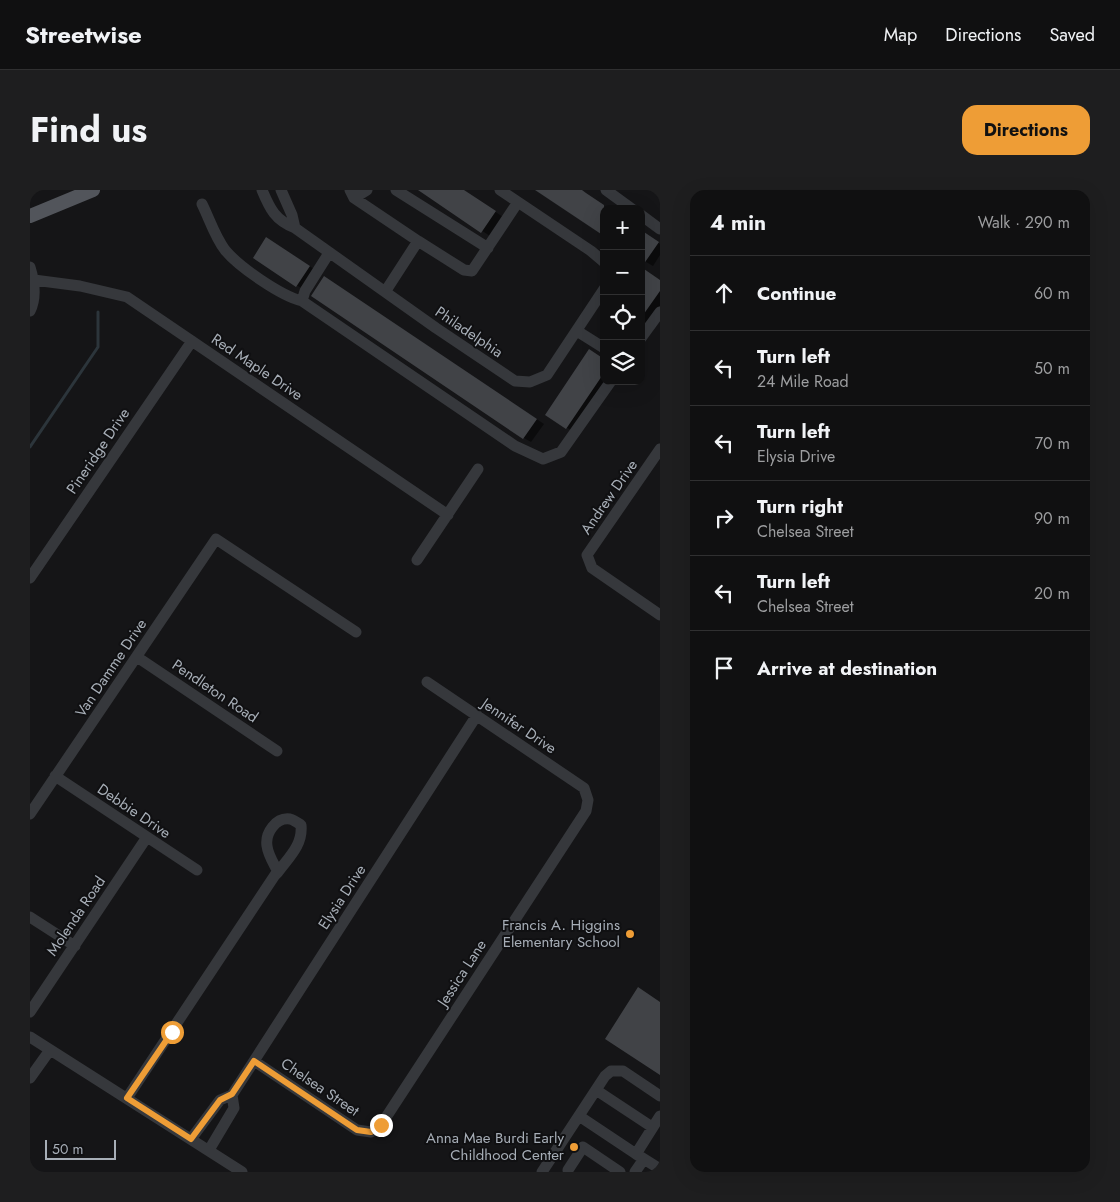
<!DOCTYPE html>
<html lang="en">
<head>
<meta charset="utf-8">
<style>
  body { margin:0; font-family:Jost,sans-serif; background:#1e1e1f; color:#f1f3f6 }
  .controls { position:absolute; right:15px; top:15px; display:grid; overflow:hidden; border-radius:10px; box-shadow:0 5px 20px #0002 }
  .controls button { width:45px; height:45px; display:grid; place-items:center; padding:0; border:0; border-bottom:1px solid #303031; background:#101011; color:#f1f3f6; font:25px sans-serif }
  .scale { position:absolute; left:15px; bottom:12px; width:71px; box-sizing:border-box; padding-left:5px; border:2px solid #a7aeb7; border-top:0; font-size:14px; line-height:18px; white-space:nowrap; color:#a7aeb7; -webkit-text-stroke:4px #101012; paint-order:stroke }
  .stop { position:absolute; width:15px; height:15px; margin:-11px; border:4px solid #ee9d36; border-radius:50%; background:#fff }
  .stop.end { background:#ee9d36; border-color:#fff; box-shadow:0 1px 5px #0008 }
  .list { margin:0; padding:0; list-style:none }
  h2 { display:flex; justify-content:space-between; align-items:center; height:65px; margin:0; padding:0 20px; font-size:21px }
  h2 small { font-size:16px; font-weight:400; color:#9c9d9f }
  .list li { display:grid; grid-template-columns:32px 1fr auto; gap:15px; align-items:center; box-sizing:border-box; height:75px; padding:0 20px; border-top:1px solid #303031 }
  .list b { display:block; font-size:19px; white-space:nowrap }
  .list p { margin:0; font-size:16px; white-space:nowrap; color:#9c9d9f }
  .list em { font-size:16px; font-style:normal; color:#9c9d9f }
  .icon { flex:none; width:28px; height:28px; fill:none; stroke:currentColor; stroke-width:2; stroke-linecap:round; stroke-linejoin:round }
  .map { position:relative; flex:none; width:630px; height:982px; overflow:hidden; border-radius:15px }
  header { display:flex; align-items:center; gap:30px; box-sizing:border-box; height:70px; padding:0 25px; background:#101011; border-bottom:1px solid #303031 }
  header strong { font-size:24px }
  nav { display:flex; gap:28px; margin-inline-start:auto; font-size:18px }
  .intro { display:flex; align-items:center; justify-content:space-between; box-sizing:border-box; height:120px; padding:0 30px }
  h1 { margin:0; font-size:35px }
  .button { padding:12px 22px; border-radius:15px; background:#ee9d36; color:#111; font-size:18px; font-weight:700 }
  main { display:flex; gap:30px; padding:0 30px }
  aside { flex:1; background:#101011; border-radius:15px; box-shadow:0 5px 20px #0002 }
  .map>svg:first-child { display:block }
  .shadow { fill:#0007 }
  .lines { fill:none; stroke-linecap:round; stroke-linejoin:round }
  .stream { stroke:#2c353b; stroke-width:3 }
  .building { fill:#414347 }
  .minor { stroke:#36383c; stroke-width:11 }
  .major { stroke:#52555b; stroke-width:14 }
  .route { stroke:#ee9d36; stroke-width:6 }
  .poi-dot { fill:#ee9d36; stroke:#101012; stroke-width:2 }
  .labels { text-anchor:middle; stroke-width:4; stroke-linejoin:round; paint-order:stroke }
  .street-label { font-size:15px; fill:#a7aeb7; stroke:#101012 }
  .poi-label { font-size:15px; fill:#a7aeb7; stroke:#101012; text-anchor:end }
</style>
</head>
<body>
<header>
<strong>Streetwise</strong>
<nav><a>Map</a><a>Directions</a><a>Saved</a></nav>
</header>
<div class="intro"><h1>Find us</h1><a class="button">Directions</a></div>
<main>
<div class="map">
<svg width="630" height="982" viewBox="0 0 630 982">
  <rect width="100%" height="100%" fill="#151517"/>
  <!-- shadow -->
  <path class="shadow" d="M 390,0 L 433,0 L 473,27 L 460,46 Z
    M 611,41 L 630,54 L 630,65 L 623,76 L 611,69 Z
    M 244,53 L 287,81 L 274,100 L 224,67 Z
    M 611,85 L 630,90 L 630,116 L 611,143 Z
    M 302,92 L 514,234 L 501,252 L 494,248 Z
    M 574,170 L 574,191 L 578,191 L 544,242 L 517,225 Z"/>
  <g class="lines">
    <!-- stream -->
    <path class="stream" d="M 0,257 L 68,157 L 68,122"/>
  </g>
  <!-- building -->
  <path class="building" d="M 388,0 L 434,0 L 466,21 L 451,43 Z
    M 505,0 L 552,0 L 556,3 L 574,15 L 574,46 Z
    M 611,40 L 629,52 L 611,78 Z
    M 236,47 L 280,76 L 266,97 L 223,68 Z
    M 614,79 L 630,90 L 630,101 L 611,128 L 611,83 Z
    M 294,86 L 507,229 L 493,249 L 281,106 Z
    M 559,159 L 574,169 L 574,183 L 536,239 L 515,225 Z
    M 608,797 L 630,812 L 630,885 L 575,849 Z"/>
  <g class="lines">
    <!-- minor -->
    <path class="minor" d="M 232,0 C 240,19 245,30 265,38 L 406,138 L 485,191 L 500,192 L 517,185 L 574,99
      M 251,0 L 262,25 L 265,38
      M 320,0 L 324,8 L 388,51
      M 366,0 L 458,58
      M 470,0 L 561,61 L 574,72
      M 576,0 L 602,19
      M 324,8 L 337,0
      M 172,14 C 179,28 185,47 195,60 C 209,77 251,106 272,111
      M 611,25 L 630,39
      M 299,63 L 275,101 L 272,111 L 485,256 L 513,269 L 531,262 L 581,191
      M 0,77 C 4,90 7,107 0,121
      M 4,90 L 50,96 L 97,107 L 418,325
      M 355,102 L 388,51 L 434,80 L 442,81 L 488,12
      M 547,141 L 574,158
      M 611,148 L 630,122
      M 630,259 L 557,365 L 562,378 L 630,425
      M 387,370 L 448,279
      M 0,388 L 162,151
      M 107,467 L 247,561
      M 25,586 L 167,680
      M 0,624 L 186,349 L 326,442
      M 0,727 L 45,756
      M 0,822 L 117,647
      M 0,847 L 212,982
      M 224,871 L 327,940 L 341,942 L 351,935 L 556,621 L 558,610 L 554,598 L 397,492
      M 0,888 L 20,860
      M 566,900 L 622,937
      M 97,908 L 245,685 L 248,682 C 259,667 273,655 271,635 C 268,633 264,630 260,629 C 246,627 235,643 237,656 C 238,665 244,674 248,682
      M 549,926 L 606,964
      M 630,926 L 606,964 L 630,979
      M 161,949 L 190,910 L 202,905 L 447,525
      M 179,960 L 204,918 L 202,905
      M 538,980 L 553,957 L 590,982
      M 512,982 L 575,886 L 581,881 L 593,881 L 630,906
      M 605,982 L 614,969"/>
    <!-- major -->
    <path class="major" d="M 0,26 L 63,0"/>
  </g>
  <g class="lines">
    <!-- route -->
    <path class="route" d="M 142,842 L 97,908 L 161,949 L 190,910 L 202,904 L 224,871 L 327,940 L 341,942 L 351,935"/>
  </g>
  <!-- markers -->
  <g class="poi-dot">
    <circle cx="600" cy="744" r="5"/>
    <circle cx="544" cy="957" r="5"/>
  </g>
  <g class="labels">
    <!-- street labels -->
    <g class="street-label">
      <text transform="translate(439 142) rotate(34)" y="5">Philadelphia</text>
      <text transform="translate(227 177) rotate(34)" y="5">Red Maple Drive</text>
      <text transform="translate(68 261) rotate(-56)" y="5">Pineridge Drive</text>
      <text transform="translate(579 307) rotate(-55)" y="5">Andrew Drive</text>
      <text transform="translate(81 478) rotate(-56)" y="5">Van Damme Drive</text>
      <text transform="translate(185 501) rotate(34)" y="5">Pendleton Road</text>
      <text transform="translate(489 536) rotate(34)" y="5">Jennifer Drive</text>
      <text transform="translate(104 621) rotate(34)" y="5">Debbie Drive</text>
      <text transform="translate(312 707) rotate(-57)" y="5">Elysia Drive</text>
      <text transform="translate(46 726) rotate(-56)" y="5">Molenda Road</text>
      <text transform="translate(432 783) rotate(-57)" y="5">Jessica Lane</text>
      <text transform="translate(290 897) rotate(34)" y="5">Chelsea Street</text>
    </g>
    <!-- poi labels -->
    <g class="poi-label">
      <text x="590" y="740">Francis A. Higgins<tspan x="590" dy="17">Elementary School</tspan></text>
      <text x="534" y="953">Anna Mae Burdi Early<tspan x="534" dy="17">Childhood Center</tspan></text>
    </g>
  </g>
</svg>
<div class="controls">
<button>+</button>
<button>−</button>
<button><svg class="icon" aria-label="locate" viewBox="0 0 24 24"><circle cx="12" cy="12" r="6"/><path d="M12 2v4M12 18v4M2 12h4M18 12h4"/></svg></button>
<button><svg class="icon" aria-label="layers" viewBox="0 0 24 24"><path d="M12 4l9 5-9 5-9-5zM3 14l9 5 9-5"/></svg></button>
</div>
<div class="scale">50 m</div>
<div class="stop" style="left:142px;top:842px"></div>
<div class="stop end" style="left:351px;top:935px"></div>
</div>
<aside>
<h2>4 min<small>Walk · 290 m</small></h2>
<ul class="list">
<li><svg class="icon" aria-label="ahead" viewBox="0 0 24 24"><path d="M12 20V5M6 11l6-6 6 6"/></svg><div><b>Continue</b></div><em>60 m</em></li>
<li><svg class="icon" aria-label="left" viewBox="0 0 24 24"><path d="M17 20v-9H6M10 6l-5 5 5 5"/></svg><div><b>Turn left</b><p>24 Mile Road</p></div><em>50 m</em></li>
<li><svg class="icon" aria-label="left" viewBox="0 0 24 24"><path d="M17 20v-9H6M10 6l-5 5 5 5"/></svg><div><b>Turn left</b><p>Elysia Drive</p></div><em>70 m</em></li>
<li><svg class="icon" aria-label="right" viewBox="0 0 24 24"><path d="M7 20v-9h11M14 6l5 5-5 5"/></svg><div><b>Turn right</b><p>Chelsea Street</p></div><em>90 m</em></li>
<li><svg class="icon" aria-label="left" viewBox="0 0 24 24"><path d="M17 20v-9H6M10 6l-5 5 5 5"/></svg><div><b>Turn left</b><p>Chelsea Street</p></div><em>20 m</em></li>
<li><svg class="icon" aria-label="arrive" viewBox="0 0 24 24"><path d="M6 21V4h12l-3 4 3 4H6"/></svg><div><b>Arrive at destination</b></div></li>
</ul>
</aside>
</main>
</body>
</html>
